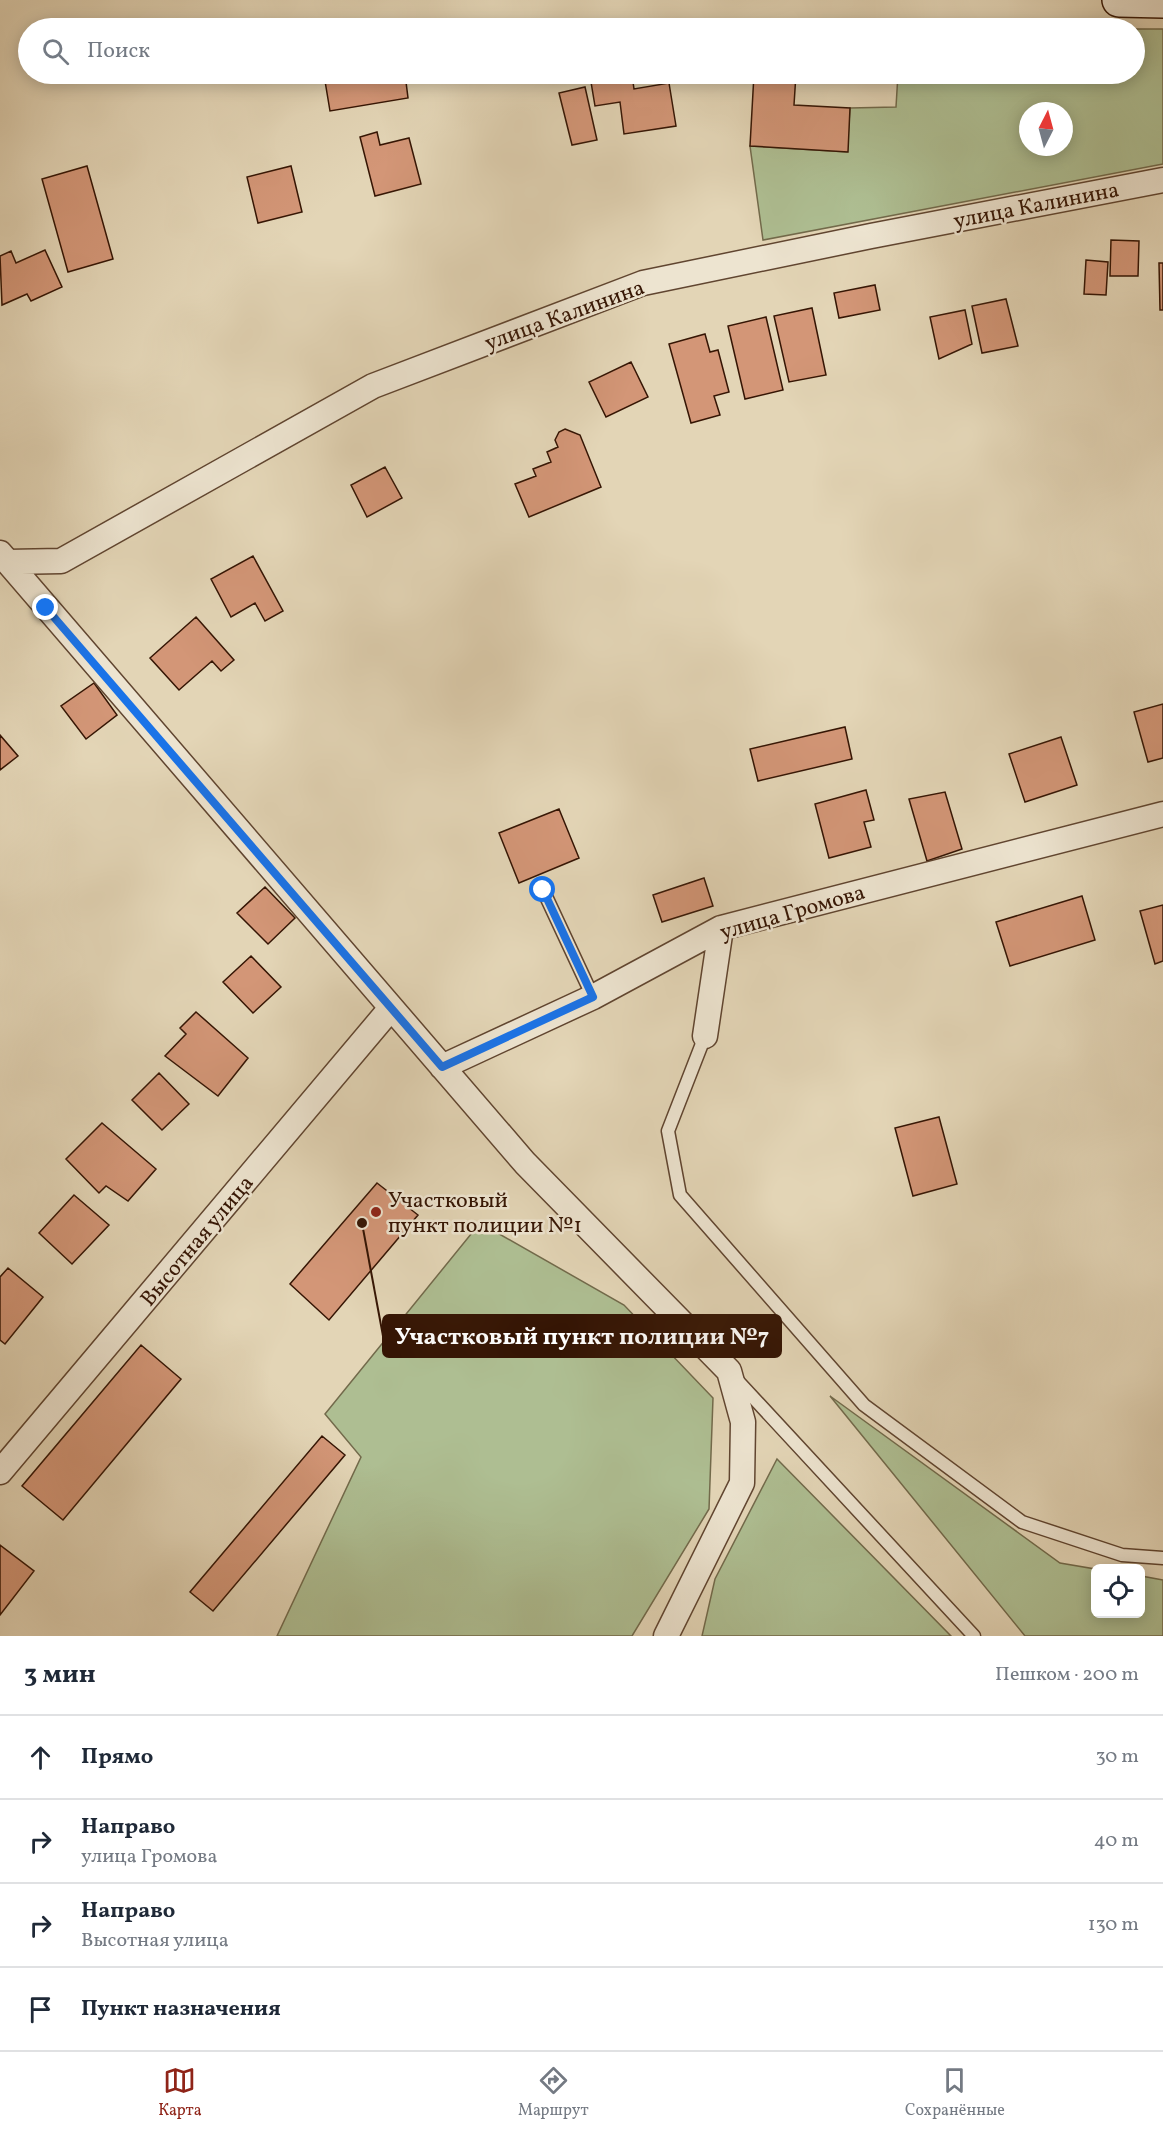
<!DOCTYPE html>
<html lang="ru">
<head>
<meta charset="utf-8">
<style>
  body { margin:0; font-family:Vollkorn,serif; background:#f6f6f7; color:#1f2937 }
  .controls { position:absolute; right:18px; bottom:18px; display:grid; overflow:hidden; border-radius:9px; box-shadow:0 3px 15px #0003 }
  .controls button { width:54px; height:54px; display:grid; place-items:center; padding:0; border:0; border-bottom:2px solid #e0e1e3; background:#fff; color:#1f2937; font:30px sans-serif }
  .compass { position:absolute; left:1019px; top:102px; width:54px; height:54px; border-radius:50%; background:#fff; box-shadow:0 3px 15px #0003; rotate:6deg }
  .stop { position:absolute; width:18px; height:18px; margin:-14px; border:4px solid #1a73e8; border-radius:50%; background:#fff }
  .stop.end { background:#1a73e8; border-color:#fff; box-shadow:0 2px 6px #0008 }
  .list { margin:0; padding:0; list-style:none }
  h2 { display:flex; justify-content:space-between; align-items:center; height:78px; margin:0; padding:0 24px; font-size:26px }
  h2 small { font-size:20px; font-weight:400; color:#747a83 }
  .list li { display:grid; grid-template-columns:39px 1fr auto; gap:18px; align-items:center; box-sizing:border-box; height:84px; padding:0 24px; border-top:2px solid #e0e1e3 }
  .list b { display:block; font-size:22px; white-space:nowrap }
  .list p { margin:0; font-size:20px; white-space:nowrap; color:#747a83 }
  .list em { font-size:20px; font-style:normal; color:#747a83 }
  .icon { flex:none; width:33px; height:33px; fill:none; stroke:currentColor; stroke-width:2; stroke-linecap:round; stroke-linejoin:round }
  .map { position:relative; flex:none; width:1163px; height:1636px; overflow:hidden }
  .search { position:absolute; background:#fff; box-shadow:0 3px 15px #0003; left:18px; right:18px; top:18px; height:66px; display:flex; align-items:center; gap:15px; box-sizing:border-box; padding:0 21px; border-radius:33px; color:#747a83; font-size:22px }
  .sheet { height:414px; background:#fff }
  nav { display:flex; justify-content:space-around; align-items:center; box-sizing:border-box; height:84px; border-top:2px solid #e0e1e3; background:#fff; font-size:16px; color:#747a83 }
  nav a { display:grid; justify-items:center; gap:3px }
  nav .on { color:#8f2418 }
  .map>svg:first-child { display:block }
  .green { fill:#aebe92; stroke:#726a4b; stroke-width:1.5; fill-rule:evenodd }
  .building { fill:#d39677; stroke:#351504; stroke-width:1.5 }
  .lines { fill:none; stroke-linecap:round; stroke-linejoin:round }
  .service-casing { stroke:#604530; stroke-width:15 }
  .minor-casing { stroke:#604530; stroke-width:27 }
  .secondary-casing { stroke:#351504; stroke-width:36 }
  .service { stroke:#ede4d0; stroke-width:12 }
  .minor { stroke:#ede4d0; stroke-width:24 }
  .secondary { stroke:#ede4d0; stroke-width:33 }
  .route { stroke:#1a73e8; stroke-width:8 }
  .poi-dot { fill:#8f2418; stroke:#ede4d0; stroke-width:2 }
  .labels { text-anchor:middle; stroke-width:5; stroke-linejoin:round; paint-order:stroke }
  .street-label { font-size:22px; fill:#351504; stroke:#ede4d0 }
  .poi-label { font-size:22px; fill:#351504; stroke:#ede4d0; text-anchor:start }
  .leader { fill:none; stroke:#351504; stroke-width:2 }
  .callout-dot { fill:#351504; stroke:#ede4d0; stroke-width:2 }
  .callout { fill:#351504; stroke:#351504; stroke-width:2 }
  .callout-label { font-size:24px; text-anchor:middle; font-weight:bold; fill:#fff }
</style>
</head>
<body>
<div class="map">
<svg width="1163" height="1636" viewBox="0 0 1163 1636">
  <rect width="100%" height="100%" fill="#e3d5b6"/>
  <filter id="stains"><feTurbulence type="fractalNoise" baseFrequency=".00333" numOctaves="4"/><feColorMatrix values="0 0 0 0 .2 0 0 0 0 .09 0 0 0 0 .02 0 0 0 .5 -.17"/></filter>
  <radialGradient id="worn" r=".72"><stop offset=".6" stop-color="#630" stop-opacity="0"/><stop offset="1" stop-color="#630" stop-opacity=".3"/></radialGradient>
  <!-- green -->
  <path class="green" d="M 1135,29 L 1163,29 L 1163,164 L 763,240 L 750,146 L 847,152 L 850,108 L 896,107 L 898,74 L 1134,74 ZM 1028,111 L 1064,111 L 1064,147 L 1028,147 Z
    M 480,1223 L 624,1305 L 713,1398 L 709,1509 L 632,1636 L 277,1636 L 361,1457 L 325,1414 Z
    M 830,1396 L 1060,1563 L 1095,1569 L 1096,1614 L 1140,1614 L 1141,1576 L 1163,1580 L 1163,1636 L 1025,1636 Z
    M 777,1459 L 951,1636 L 702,1636 L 715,1579 Z"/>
  <!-- building -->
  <path class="building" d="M 334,74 L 405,74 L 408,98 L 330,111 L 324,75 Z
    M 754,74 L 796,74 L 794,105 L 850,108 L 848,152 L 750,146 Z
    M 632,75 L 634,89 L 669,83 L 676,126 L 624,134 L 620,102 L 595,106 L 591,82 Z
    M 585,87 L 597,140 L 572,145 L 559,93 Z
    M 377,132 L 380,145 L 409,138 L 421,184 L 375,196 L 360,137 Z
    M 87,166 L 113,259 L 68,272 L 42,179 Z
    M 291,166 L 302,212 L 258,223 L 247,177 Z
    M 1111,240 L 1139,241 L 1138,276 L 1110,276 Z
    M 45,250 L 62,287 L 31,301 L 27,294 L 2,305 L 0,256 L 11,251 L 16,263 Z
    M 1086,260 L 1108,262 L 1106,295 L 1084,294 Z
    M 1159,263 L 1163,263 L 1163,310 L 1160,310 Z
    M 875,285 L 880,310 L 839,318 L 834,293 Z
    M 1006,299 L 1018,346 L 982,353 L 972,306 Z
    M 812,308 L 826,375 L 789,382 L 774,316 Z
    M 965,310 L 972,344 L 939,359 L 930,317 Z
    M 766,317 L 783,390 L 745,399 L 728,326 Z
    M 705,334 L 710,352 L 718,350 L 729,392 L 714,396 L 720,415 L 691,423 L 669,344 Z
    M 631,362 L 648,397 L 606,417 L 589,382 Z
    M 565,429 L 580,435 L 601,487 L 529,517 L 515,484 L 536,476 L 533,469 L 551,462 L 547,452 L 558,447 L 555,440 L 559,432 Z
    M 385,467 L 402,498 L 367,517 L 351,485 Z
    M 253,556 L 283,611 L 265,621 L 255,603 L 231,617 L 211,579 Z
    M 196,617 L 234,660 L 221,671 L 212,661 L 179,690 L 150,658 Z
    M 94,683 L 117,715 L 86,739 L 61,706 Z
    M 1163,704 L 1163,758 L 1148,762 L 1134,712 Z
    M 845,727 L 852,759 L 758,781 L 750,749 Z
    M 0,735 L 18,756 L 0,770 Z
    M 1061,737 L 1077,785 L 1025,802 L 1009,754 Z
    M 866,790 L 874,820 L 864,822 L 871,847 L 829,858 L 815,804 Z
    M 945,792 L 962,849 L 927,861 L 909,799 Z
    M 559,809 L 579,858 L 519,883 L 499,833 Z
    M 704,878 L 713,906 L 662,922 L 653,895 Z
    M 265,887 L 295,918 L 268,944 L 237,913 Z
    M 1082,896 L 1095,940 L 1010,966 L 996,922 Z
    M 1163,905 L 1163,961 L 1155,964 L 1140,911 Z
    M 251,956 L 281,987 L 253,1013 L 223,982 Z
    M 196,1012 L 248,1058 L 218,1096 L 165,1056 L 186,1034 L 180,1028 Z
    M 159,1073 L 189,1104 L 162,1130 L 132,1100 Z
    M 939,1117 L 957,1184 L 913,1196 L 895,1128 Z
    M 102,1123 L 156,1169 L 128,1201 L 106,1186 L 99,1193 L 66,1159 Z
    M 377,1183 L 418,1215 L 329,1320 L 290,1284 Z
    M 74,1195 L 109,1225 L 72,1264 L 39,1233 Z
    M 8,1268 L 43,1297 L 5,1344 L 0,1340 L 0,1277 Z
    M 141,1345 L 181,1379 L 63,1520 L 22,1486 Z
    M 322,1436 L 345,1455 L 213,1611 L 190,1592 Z
    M 0,1545 L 34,1571 L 0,1615 Z"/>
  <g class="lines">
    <defs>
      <path id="service" d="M 543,890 L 593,997
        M 705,1036 L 668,1131 L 680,1195 L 864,1405 L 1022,1522 L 1122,1555 L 1163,1558
        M 736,1379 L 974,1636"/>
      <path id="minor" d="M 0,553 L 525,1163 L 729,1371 L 743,1422 L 742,1483 L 666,1636
        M 8,562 L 61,561 L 373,386 L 643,283 L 871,236 L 1163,180
        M 705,1036 L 721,928
        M 442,1067 L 593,997 L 721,928 L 1163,814
        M 0,1472 L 391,1008"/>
      <path id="secondary" d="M 1119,0 L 1163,1"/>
    </defs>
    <!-- service casing -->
    <use href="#service" class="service-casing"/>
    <!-- minor casing -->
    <use href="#minor" class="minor-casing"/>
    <!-- secondary casing -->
    <use href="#secondary" class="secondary-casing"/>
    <!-- service -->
    <use href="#service" class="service"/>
    <!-- minor -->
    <use href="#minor" class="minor"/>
    <!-- secondary -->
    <use href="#secondary" class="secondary"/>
  </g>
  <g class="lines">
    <!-- route -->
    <path class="route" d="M 46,608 L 442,1067 L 593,997 L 543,890"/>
  </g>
  <!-- markers -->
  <circle class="poi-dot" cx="376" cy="1212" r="6"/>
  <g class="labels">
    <!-- street labels -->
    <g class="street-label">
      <text transform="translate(1036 204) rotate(-11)" y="8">улица Калинина</text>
      <text transform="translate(564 314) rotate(-20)" y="8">улица Калинина</text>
      <text transform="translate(792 911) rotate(-16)" y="8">улица Громова</text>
      <text transform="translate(196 1240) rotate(-50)" y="8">Высотная улица</text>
    </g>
    <!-- poi labels -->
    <g class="poi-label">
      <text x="388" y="1207">Участковый<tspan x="388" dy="25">пункт полиции №1</tspan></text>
    </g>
  </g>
  <!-- callouts -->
  <path class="leader" d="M362 1223L383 1336"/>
  <circle class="callout-dot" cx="362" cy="1223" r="6"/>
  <rect class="callout" x="383" y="1315" width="398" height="42" rx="6"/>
  <g class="callout-label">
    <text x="582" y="1344">Участковый пункт полиции №7</text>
  </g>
  <rect width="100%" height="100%" filter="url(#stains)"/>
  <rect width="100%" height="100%" fill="url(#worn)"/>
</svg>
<div class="controls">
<button><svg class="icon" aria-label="locate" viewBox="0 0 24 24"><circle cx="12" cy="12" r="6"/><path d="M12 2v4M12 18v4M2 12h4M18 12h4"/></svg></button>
</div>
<svg class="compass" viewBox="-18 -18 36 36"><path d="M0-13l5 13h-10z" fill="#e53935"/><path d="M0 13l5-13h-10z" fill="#747a83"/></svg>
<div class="stop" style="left:543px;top:890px"></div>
<div class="stop end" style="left:46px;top:608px"></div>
<div class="search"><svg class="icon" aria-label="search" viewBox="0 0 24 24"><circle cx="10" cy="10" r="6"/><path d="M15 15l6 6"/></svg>Поиск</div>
</div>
<section class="sheet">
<h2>3 мин<small>Пешком · 200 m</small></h2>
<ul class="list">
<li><svg class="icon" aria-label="ahead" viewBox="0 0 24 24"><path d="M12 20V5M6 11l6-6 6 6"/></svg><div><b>Прямо</b></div><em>30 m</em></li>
<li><svg class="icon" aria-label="right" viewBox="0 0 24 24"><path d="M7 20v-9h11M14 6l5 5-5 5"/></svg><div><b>Направо</b><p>улица Громова</p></div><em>40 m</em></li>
<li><svg class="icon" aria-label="right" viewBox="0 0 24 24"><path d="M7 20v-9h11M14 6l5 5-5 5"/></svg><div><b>Направо</b><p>Высотная улица</p></div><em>130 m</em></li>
<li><svg class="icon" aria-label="arrive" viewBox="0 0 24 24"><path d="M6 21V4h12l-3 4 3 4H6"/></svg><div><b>Пункт назначения</b></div></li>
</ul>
</section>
<nav>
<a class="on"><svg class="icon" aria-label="map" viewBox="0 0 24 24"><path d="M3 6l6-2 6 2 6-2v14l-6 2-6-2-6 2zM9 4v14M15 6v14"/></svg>Карта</a>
<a><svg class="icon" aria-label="directions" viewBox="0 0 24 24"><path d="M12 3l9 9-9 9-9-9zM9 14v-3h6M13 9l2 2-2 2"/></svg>Маршрут</a>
<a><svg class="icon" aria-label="saved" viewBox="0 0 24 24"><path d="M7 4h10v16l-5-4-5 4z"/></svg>Сохранённые</a>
</nav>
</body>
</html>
